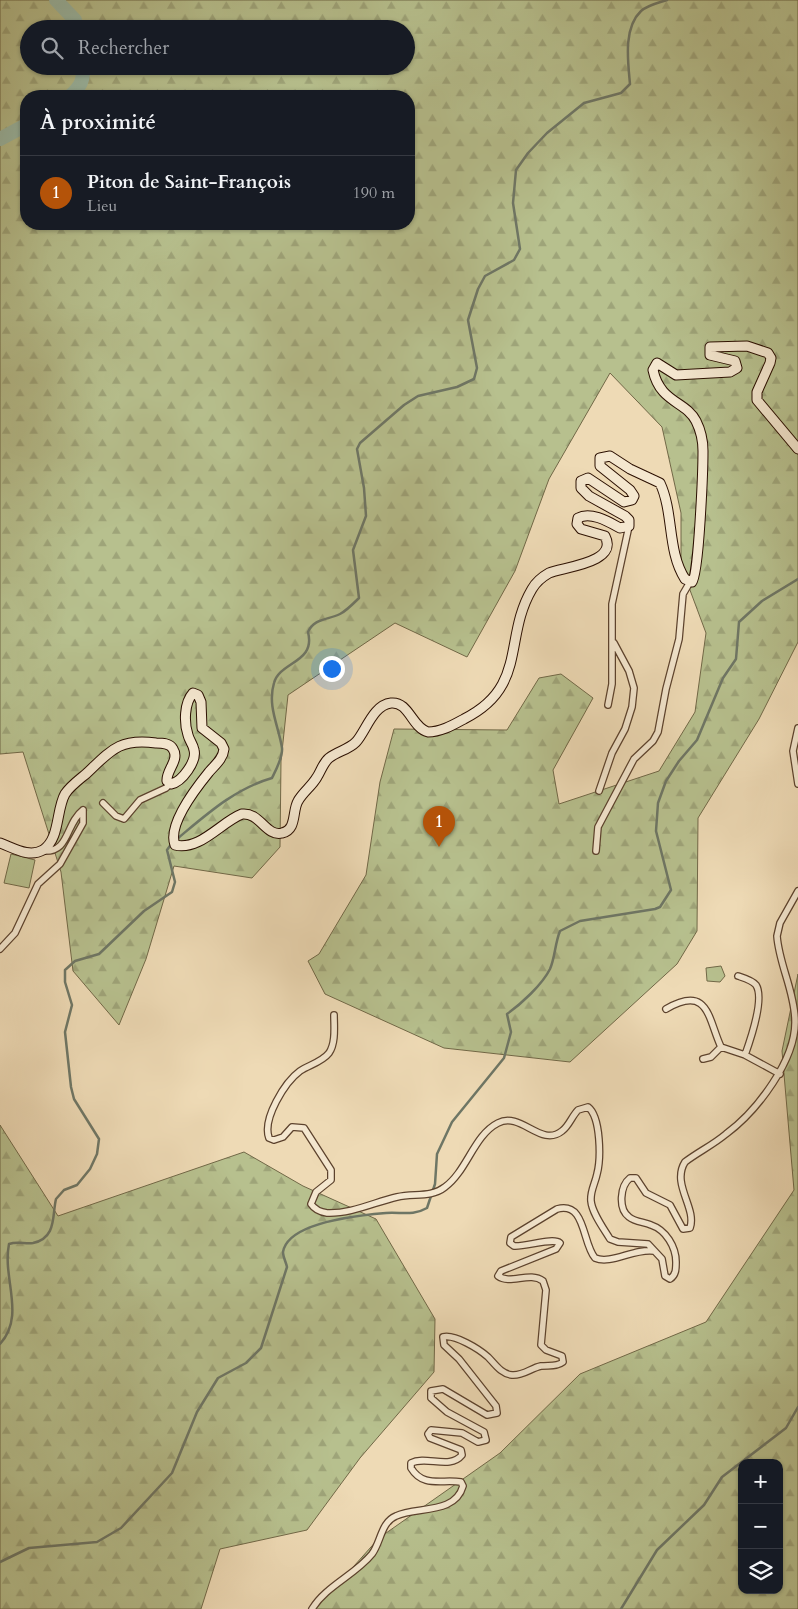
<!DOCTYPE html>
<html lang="fr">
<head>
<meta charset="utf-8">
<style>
  body { margin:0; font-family:Cardo,serif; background:#242831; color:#f1f3f6 }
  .controls { position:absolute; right:15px; bottom:15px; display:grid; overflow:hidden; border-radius:10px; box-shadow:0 1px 4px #0004 }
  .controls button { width:45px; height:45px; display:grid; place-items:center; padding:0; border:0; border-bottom:1px solid #363941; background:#171b24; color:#f1f3f6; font:25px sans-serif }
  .you { position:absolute; left:331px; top:668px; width:18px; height:18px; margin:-12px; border:4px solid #fff; border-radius:50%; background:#1a73e8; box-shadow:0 0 0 8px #1a73e833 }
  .badge { display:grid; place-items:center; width:32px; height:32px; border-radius:50%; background:#b45309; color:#fff; font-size:16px; font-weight:700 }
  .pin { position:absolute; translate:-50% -41px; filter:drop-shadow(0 1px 2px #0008) }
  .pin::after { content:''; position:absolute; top:26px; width:18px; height:15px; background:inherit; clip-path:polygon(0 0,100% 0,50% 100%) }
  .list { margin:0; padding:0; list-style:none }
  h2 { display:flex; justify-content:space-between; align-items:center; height:65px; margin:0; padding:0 20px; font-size:21px }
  h2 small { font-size:16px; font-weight:400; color:#9ea1a6 }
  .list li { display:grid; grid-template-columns:32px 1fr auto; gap:15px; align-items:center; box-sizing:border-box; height:75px; padding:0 20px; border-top:1px solid #363941 }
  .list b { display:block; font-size:19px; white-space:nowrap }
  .list p { margin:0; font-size:16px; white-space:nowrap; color:#9ea1a6 }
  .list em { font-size:16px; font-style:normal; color:#9ea1a6 }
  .icon { flex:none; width:28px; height:28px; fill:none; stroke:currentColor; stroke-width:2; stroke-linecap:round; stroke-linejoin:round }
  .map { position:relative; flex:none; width:798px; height:1609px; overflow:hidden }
  .search { position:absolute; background:#171b24; box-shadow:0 1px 4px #0004; left:20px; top:20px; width:395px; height:55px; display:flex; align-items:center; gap:12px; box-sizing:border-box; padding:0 18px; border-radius:28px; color:#9ea1a6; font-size:19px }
  .panel { position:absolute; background:#171b24; box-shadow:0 1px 4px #0004; left:20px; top:90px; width:395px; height:140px; border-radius:20px }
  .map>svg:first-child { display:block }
  .green { fill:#b7c08e; stroke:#716847 }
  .forest { fill:url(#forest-firs); stroke:#716847; fill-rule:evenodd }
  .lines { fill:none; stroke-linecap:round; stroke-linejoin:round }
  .stream { stroke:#6e7665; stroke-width:2.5 }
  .river { stroke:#9bbba8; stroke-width:14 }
  .minor-casing { stroke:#5c422d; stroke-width:8 }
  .secondary-casing { stroke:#2b0f00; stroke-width:11 }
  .minor { stroke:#f4e7cf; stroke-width:5.5 }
  .secondary { stroke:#f4e7cf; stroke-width:9 }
</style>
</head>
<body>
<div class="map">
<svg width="798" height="1609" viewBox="0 0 798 1609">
  <defs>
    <pattern id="forest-firs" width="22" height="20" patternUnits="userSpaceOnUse" patternTransform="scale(1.25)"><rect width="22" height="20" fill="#b7c08e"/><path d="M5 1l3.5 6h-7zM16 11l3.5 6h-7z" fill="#9ea479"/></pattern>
  </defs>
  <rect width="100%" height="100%" fill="#eedab5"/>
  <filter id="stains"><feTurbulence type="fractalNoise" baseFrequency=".004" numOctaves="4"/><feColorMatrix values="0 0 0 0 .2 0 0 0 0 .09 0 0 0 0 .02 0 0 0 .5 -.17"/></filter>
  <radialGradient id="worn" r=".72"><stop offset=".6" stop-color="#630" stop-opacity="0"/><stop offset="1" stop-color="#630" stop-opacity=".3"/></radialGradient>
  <!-- green -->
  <path class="green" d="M 11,854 L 35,860 L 29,888 L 4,883 Z
    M 721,966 L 725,976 L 720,982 L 707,981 L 706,968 Z"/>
  <!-- forest -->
  <path class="forest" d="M 0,0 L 798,0 L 798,642 L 759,719 L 698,818 L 697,931 L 677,964 L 570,1062 L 444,1048 L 325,994 L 308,961 L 319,954 L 366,875 L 380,782 L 394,729 L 507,730 L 539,678 L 561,674 L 593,698 L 553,770 L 559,804 L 659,771 L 695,712 L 706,633 L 681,566 L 681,513 L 662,427 L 610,373 L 549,479 L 515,571 L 467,657 L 395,623 L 288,695 L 281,761 L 280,847 L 252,878 L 174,866 L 146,959 L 119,1025 L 73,971 L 61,872 L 23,752 L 0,754 ZM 29,29 L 406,29 L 406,66 L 29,66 ZM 26,96 L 409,96 L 409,224 L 26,224 Z
    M 798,974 L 798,1609 L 314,1609 L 313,1603 L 346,1575 L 379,1538 L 500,1453 L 580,1374 L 706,1322 L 794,1190 L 782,1051 ZM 742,1463 L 779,1463 L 779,1590 L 742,1590 Z
    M 0,1125 L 58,1216 L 244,1152 L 303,1186 L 376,1219 L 435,1319 L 434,1372 L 360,1458 L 307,1530 L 220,1549 L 201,1609 L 0,1609 Z"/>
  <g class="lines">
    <!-- stream -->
    <path class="stream" d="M 177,839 C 206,815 234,789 272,778 C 276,770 283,757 282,748 C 279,727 267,706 274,683 C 280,661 316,663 308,632 C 314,618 328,620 340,614 C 346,611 354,603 359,598 L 353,550 L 366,516 L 364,488 L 357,449 L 360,443 L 404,405 L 418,396 L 457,387 L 474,379 L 477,368 L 468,320 L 478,289 L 485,276 L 514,260 L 520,249 L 513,203 L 516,170 L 528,153 L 547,133 L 584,103 L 621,93 L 630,84 C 628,62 623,28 641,11 C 648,5 658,3 667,0
      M 0,1344 C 26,1315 2,1279 9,1244 C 17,1241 25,1244 33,1243 C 57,1238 52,1215 56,1199 L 64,1190 L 77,1185 L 90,1169 L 97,1154 L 99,1139 L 74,1099 L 71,1087 L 65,1032 L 72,1005 L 65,982 L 65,970 L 75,961 L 99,954 L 144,911 L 172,892 L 175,882 L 167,850 L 172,843
      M 0,1562 L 29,1548 L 97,1542 L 121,1528 L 172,1473 L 197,1412 L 218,1378 L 246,1363 L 261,1348 L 287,1267 C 286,1262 283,1257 283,1252 C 288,1222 362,1215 386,1213 C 402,1212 413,1216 427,1208 L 435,1184 L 437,1154 L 452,1122 L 504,1058 L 511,1032 L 507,1014 C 521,1004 542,985 550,969 C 555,958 555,943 560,931 L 580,921 L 655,909 L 660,907 L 671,890 L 656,831 L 658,803 L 666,781 L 679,761 L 697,740 L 723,678 L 736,659 L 739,622 L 762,601 L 798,579
      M 621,1609 L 657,1550 L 704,1505 L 722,1477 L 786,1428 L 798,1407"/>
    <!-- river -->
    <path class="river" d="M 56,0 L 75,20 L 77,29
      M 70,96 C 80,87 85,80 82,66
      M 0,139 L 26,125"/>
    <defs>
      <path id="minor" d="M 608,705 L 612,684 L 612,604 L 629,526
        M 798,728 L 793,751 L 798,784
        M 599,791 L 612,753 L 625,729 L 632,707 L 634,688 L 629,671 L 614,643
        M 103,803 L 116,816 L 124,819 L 140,800 L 166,788 L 170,784
        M 43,851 C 70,853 65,824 83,810
        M 596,851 L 598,827 L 634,759 L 653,741 L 658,732 L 666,689 L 679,639 L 683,594 L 690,582
        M 0,949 L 15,933 L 38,884 L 60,864 L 83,823 L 83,810
        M 738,976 C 744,978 752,980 756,985 C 765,999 750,1041 745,1055
        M 666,1009 C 709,984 708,1019 721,1047 L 711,1057 L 703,1059
        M 334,1015 C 334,1026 336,1043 329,1053 C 322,1062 309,1065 300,1071 C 285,1082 262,1119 269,1138 L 274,1140 L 283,1137 L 292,1127 L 304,1128 L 331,1170 L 331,1180 L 316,1192 L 311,1204 C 315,1210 320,1212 327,1213 C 351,1214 375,1202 397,1197 C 414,1193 431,1198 445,1187 C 467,1171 474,1135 498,1123 C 521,1111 541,1148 562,1131 C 569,1126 572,1116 578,1110 L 588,1107 C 601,1117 601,1159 597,1174 C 595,1184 590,1191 591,1201 C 592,1213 604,1229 610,1239 L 618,1242 L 648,1244 L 662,1259 L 665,1276 L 670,1279 C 676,1275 676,1269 676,1262 C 676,1247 666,1230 651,1225 C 644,1222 635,1222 629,1217 C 618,1209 620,1186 630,1178 L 636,1178 L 646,1193 L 670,1205 L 683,1229 L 690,1228 C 697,1208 671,1184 685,1162 C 698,1152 713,1145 726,1134 C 757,1111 797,1059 795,1019 C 794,990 779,964 777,936 L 780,923 L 798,891
        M 721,1047 L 745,1055 L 780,1074
        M 312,1609 C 326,1586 355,1575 372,1554 C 381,1542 381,1522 396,1516 C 416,1506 455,1515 463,1486 L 461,1482 C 442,1479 423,1488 411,1468 L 411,1463 C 426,1455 450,1470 462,1455 L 461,1450 L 430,1438 L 428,1434 L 431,1430 L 462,1433 L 478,1442 L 486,1440 L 484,1432 L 447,1412 L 431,1398 L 431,1391 L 443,1389 L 487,1415 L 497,1413 L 496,1406 L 459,1359 L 444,1345 L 443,1337 C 455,1334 479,1349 488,1357 C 495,1364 501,1374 512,1375 C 523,1376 531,1368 541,1366 C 549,1365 557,1367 563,1362 L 562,1356 L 546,1350 L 541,1345 L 546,1290 L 543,1281 C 530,1271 510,1285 498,1276 L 501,1271 L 556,1249 L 560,1243 C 553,1237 526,1247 514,1246 L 510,1243 L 511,1237 L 557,1209 C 586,1201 582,1243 595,1258 C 611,1265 634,1248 654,1251"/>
      <path id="secondary" d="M 0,843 C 14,848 29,858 43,850 C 60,839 56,810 65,794 C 70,786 80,779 87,773 C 111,750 120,738 156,743 C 162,743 170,743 173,749 C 180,760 166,770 167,781 L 171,784 C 182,782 197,761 194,750 C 193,744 189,740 188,735 C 184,723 184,703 193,693 L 198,695 L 201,702 L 202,728 L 221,743 L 224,749 C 223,759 215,765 209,772 C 196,788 167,825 175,845 C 200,851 221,822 242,814 C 260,812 266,837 282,833 C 297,830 292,811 298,801 C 303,792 312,786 317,777 C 321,771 323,763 329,758 C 338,751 348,750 356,742 C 366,731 373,705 391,703 C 409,701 412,728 428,732 C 441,732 453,725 464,719 C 528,687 503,638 532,589 C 536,582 542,577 549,573 C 563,567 619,563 605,536 L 581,529 L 577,524 L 578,518 C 591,511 609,522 620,528 L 629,526 L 629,520 L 625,516 L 589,496 L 581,488 L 581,481 L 588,478 L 624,502 L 632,500 L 634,496 L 630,490 L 600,466 L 600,458 L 610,456 L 630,469 L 660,483 C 674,513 667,551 685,579 L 692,582 C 699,575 703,468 703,451 C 703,441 701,431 696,421 C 686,401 660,403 653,370 L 657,363 L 676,375 L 730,372 L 737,368 L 735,361 L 710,355 L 710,347 L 747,346 L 768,353 L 771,358 L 770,363 L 757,392 L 757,400 L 798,449"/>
    </defs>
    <!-- minor casing -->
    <use href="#minor" class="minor-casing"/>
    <!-- secondary casing -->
    <use href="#secondary" class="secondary-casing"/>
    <!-- minor -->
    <use href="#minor" class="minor"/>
    <!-- secondary -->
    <use href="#secondary" class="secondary"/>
  </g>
  <rect width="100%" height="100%" filter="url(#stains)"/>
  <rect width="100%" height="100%" fill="url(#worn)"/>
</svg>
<div class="controls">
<button>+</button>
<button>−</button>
<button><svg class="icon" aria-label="layers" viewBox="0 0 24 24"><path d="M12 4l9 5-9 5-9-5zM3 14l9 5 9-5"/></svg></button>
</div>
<div class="you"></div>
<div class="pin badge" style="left:439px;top:847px">1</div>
<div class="search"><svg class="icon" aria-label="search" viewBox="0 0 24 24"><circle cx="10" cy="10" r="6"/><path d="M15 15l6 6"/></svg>Rechercher</div>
<section class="panel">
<h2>À proximité<small></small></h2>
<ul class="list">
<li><span class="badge">1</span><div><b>Piton de Saint-François</b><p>Lieu</p></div><em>190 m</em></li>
</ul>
</section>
</div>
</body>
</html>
